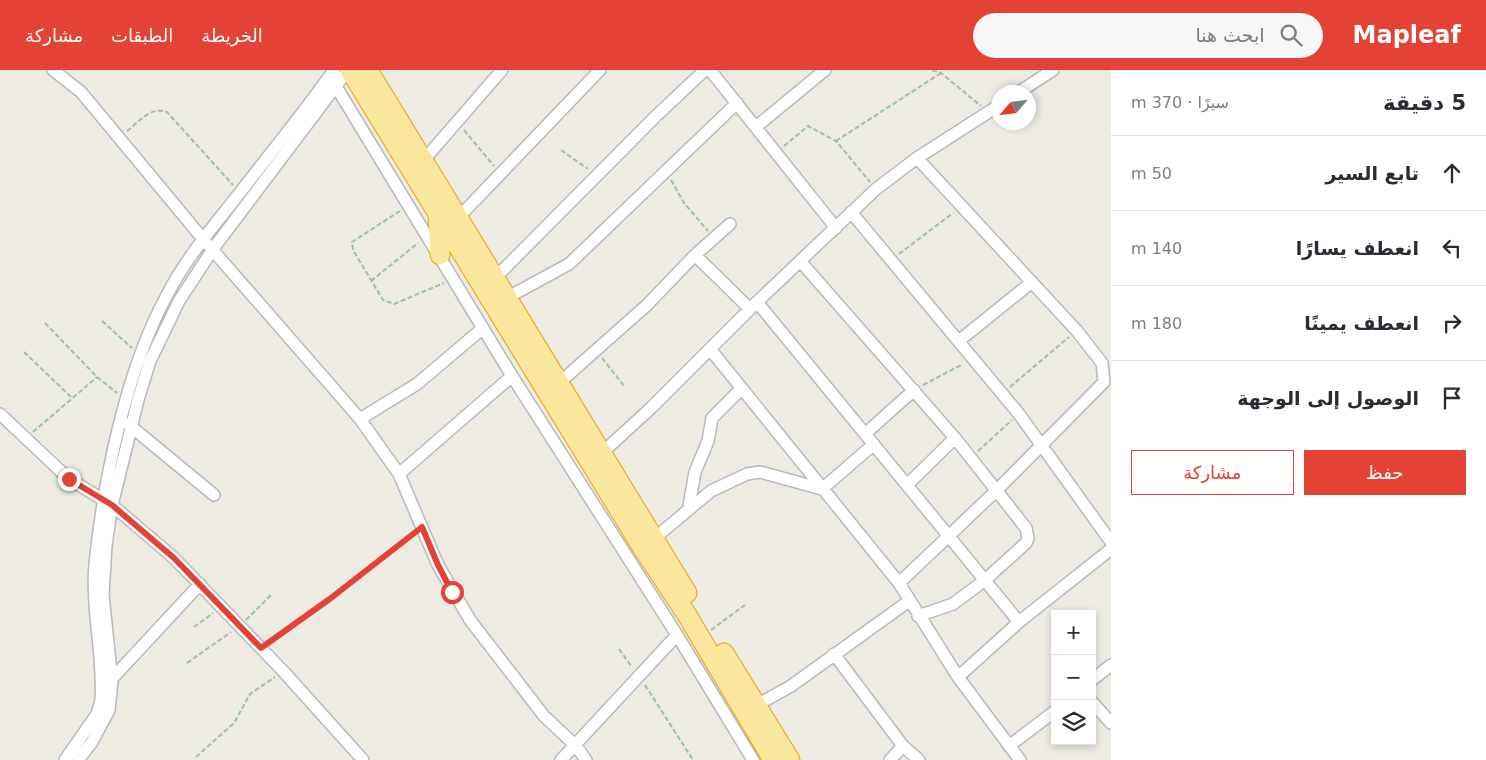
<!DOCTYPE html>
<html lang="ar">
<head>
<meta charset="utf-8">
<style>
  body { margin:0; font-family:"DejaVu Sans",Vazirmatn,sans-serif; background:#f7f7f7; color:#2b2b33; direction:rtl }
  .controls { position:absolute; right:15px; bottom:15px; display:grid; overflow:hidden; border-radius:0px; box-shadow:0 2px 8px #0003 }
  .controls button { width:45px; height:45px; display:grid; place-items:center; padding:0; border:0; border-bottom:1px solid #e1e1e2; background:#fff; color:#2b2b33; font:25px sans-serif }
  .compass { position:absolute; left:991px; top:15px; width:45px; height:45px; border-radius:50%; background:#fff; box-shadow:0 2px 8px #0003; rotate:242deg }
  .stop { position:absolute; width:15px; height:15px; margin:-11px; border:4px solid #e34234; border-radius:50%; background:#fff }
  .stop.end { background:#e34234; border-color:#fff; box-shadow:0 1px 5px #0008 }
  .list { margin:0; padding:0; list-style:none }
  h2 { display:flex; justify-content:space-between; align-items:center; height:65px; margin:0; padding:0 20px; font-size:21px }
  h2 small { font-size:16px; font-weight:400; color:#7c7c81 }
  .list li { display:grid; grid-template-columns:32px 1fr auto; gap:15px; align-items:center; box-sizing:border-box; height:75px; padding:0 20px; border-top:1px solid #e1e1e2 }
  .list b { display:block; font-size:19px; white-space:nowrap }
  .list em { font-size:16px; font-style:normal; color:#7c7c81 }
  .actions { display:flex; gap:10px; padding:15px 20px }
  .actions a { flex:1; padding:11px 0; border:1px solid #e34234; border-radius:0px; text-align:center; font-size:18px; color:#e34234 }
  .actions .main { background:#e34234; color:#fff }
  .icon { flex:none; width:28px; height:28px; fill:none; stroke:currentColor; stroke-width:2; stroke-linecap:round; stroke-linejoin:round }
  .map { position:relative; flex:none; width:1111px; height:690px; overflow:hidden; direction:ltr }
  header { display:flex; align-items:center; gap:30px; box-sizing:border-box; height:70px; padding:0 25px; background:#e34234; color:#fff }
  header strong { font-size:24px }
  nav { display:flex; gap:28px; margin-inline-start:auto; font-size:18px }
  .search { width:350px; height:45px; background:#f7f7f7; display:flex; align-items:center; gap:12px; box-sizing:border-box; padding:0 18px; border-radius:28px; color:#7c7c81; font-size:19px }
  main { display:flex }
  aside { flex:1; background:#fff }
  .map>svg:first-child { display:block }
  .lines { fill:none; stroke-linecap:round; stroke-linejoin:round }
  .minor-casing { stroke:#b6b9bd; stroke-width:14 }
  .trunk-casing { stroke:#e9a308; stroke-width:21 }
  .path { stroke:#98c3a5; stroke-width:2; stroke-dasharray:5 2.5; stroke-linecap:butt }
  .minor { stroke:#fff; stroke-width:11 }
  .trunk { stroke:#fae69c; stroke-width:19 }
  .route { stroke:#e34234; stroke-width:6 }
</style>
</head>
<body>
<header>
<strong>Mapleaf</strong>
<div class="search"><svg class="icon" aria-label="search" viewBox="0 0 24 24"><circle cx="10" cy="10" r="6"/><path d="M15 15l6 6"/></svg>ابحث هنا</div>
<nav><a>الخريطة</a><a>الطبقات</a><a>مشاركة</a></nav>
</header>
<main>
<aside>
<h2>5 دقيقة<small>سيرًا · 370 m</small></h2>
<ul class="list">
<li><svg class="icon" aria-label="ahead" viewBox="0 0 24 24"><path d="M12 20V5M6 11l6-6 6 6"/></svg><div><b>تابع السير</b></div><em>50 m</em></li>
<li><svg class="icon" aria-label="left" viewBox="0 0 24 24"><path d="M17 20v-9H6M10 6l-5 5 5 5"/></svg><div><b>انعطف يسارًا</b></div><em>140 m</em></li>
<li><svg class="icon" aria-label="right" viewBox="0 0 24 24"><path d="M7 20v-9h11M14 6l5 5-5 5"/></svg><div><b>انعطف يمينًا</b></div><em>180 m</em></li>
<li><svg class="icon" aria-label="arrive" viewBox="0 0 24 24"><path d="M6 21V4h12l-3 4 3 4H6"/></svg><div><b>الوصول إلى الوجهة</b></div></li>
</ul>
<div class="actions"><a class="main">حفظ</a><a>مشاركة</a></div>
</aside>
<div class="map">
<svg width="1111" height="690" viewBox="0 0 1111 690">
  <rect width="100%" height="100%" fill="#eeebe3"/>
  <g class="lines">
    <defs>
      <path id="minor" d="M 53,0 L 81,22 L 203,169 L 360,349 L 399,404 L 438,495 L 470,550 L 544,646 L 576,676 L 586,690
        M 710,0 L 836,158
        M 332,10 L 512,306 L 399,404
        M 1019,22 L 1053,0
        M 757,56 L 825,0
        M 423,91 L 502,0
        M 851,142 L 1019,344 L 1111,472
        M 458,148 L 600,0
        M 695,185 L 750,239
        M 801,192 L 955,368 L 1026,458 L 1028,468 L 1026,473 L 985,510 L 953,534 L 918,546
        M 495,208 L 656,46 L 705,0
        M 503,230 L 569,194 L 737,33
        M 757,232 L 1019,552
        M 960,270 L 1032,212
        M 710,279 L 899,513 L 958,607 L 1020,690
        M 512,306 L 677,565
        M 559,313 L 647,235 L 695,185 L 730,154
        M 0,344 L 69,409 L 112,435 L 174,488 L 283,601 L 363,690
        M 360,349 L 417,314 L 483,258
        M 128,354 L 214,425
        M 866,363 L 914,320
        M 603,382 L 652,337 L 757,232 L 876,119 L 917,88 L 998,36
        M 907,415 L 955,368
        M 689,436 L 695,402 L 708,371 L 712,348 L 741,319
        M 650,472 L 711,421 L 747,404 L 760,402 L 822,419 L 874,374
        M 899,513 L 996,421 L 1104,312 L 1102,293 L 1077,261 L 917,88
        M 834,584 L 903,676 L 919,690
        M 958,607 L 1019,552 L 1111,479
        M 1092,610 L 1111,595
        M 108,613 L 200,514
        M 1092,632 L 1111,653
        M 757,635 L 791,616 L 909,531
        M 1009,676 L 1055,641
        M 65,690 L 97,644 L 101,630 C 104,585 91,540 95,494 C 104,409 126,300 167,225 C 185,190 211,159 235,129 C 268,86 303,44 334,0
        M 78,690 L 92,672 L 109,640 L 112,611 L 103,525 L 106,475 L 112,435 L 138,330 L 150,291 L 179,231 L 213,179 L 348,0
        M 561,690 L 677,565 L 753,690
        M 890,690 L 903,676"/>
      <path id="trunk" d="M 350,0 L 642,477 L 687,545 L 773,690
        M 368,0 L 687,523
        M 438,146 L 440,185
        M 724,583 L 790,690"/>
    </defs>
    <!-- minor casing -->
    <use href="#minor" class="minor-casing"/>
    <!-- trunk casing -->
    <use href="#trunk" class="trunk-casing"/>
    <!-- path -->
    <path class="path" d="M 932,0 L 941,3 L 981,36
      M 464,60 L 494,96
      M 127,61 C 139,52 150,36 167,42 L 233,115
      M 836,71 L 941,3
      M 784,76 L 808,56 L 836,71 L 870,112
      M 561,80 L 588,99
      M 671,110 L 684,133 L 708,161
      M 400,141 L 352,172 L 353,180 L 383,230 L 394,234 L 444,213
      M 899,184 L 953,143
      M 371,211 L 418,173
      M 102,251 L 132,278
      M 45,253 L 97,307 L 117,323
      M 24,282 L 71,327
      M 602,288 L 625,317
      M 923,315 L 963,294
      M 1010,317 L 1069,267
      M 33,362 L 97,307
      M 978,381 L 1012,350
      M 246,550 L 271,525
      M 194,557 L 213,543
      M 711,560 L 745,535
      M 268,572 L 331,528 L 414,463
      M 619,579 L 632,597
      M 187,593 L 231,562
      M 645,615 L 693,690
      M 196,687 L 234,653 L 250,624 L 275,607"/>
    <!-- minor -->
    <use href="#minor" class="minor"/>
    <!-- trunk -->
    <use href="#trunk" class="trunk"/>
  </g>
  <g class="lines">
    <!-- route -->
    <path class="route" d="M 69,409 L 112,435 L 174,488 L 261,578 L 331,528 L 422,457 L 438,495 L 452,522"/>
  </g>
</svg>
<div class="controls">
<button>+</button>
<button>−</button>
<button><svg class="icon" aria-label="layers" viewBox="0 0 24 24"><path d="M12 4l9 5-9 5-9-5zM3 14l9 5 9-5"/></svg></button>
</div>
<svg class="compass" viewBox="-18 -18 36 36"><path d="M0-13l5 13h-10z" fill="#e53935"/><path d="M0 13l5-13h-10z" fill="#7c7c81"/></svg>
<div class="stop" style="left:452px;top:522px"></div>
<div class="stop end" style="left:69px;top:409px"></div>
</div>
</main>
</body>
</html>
